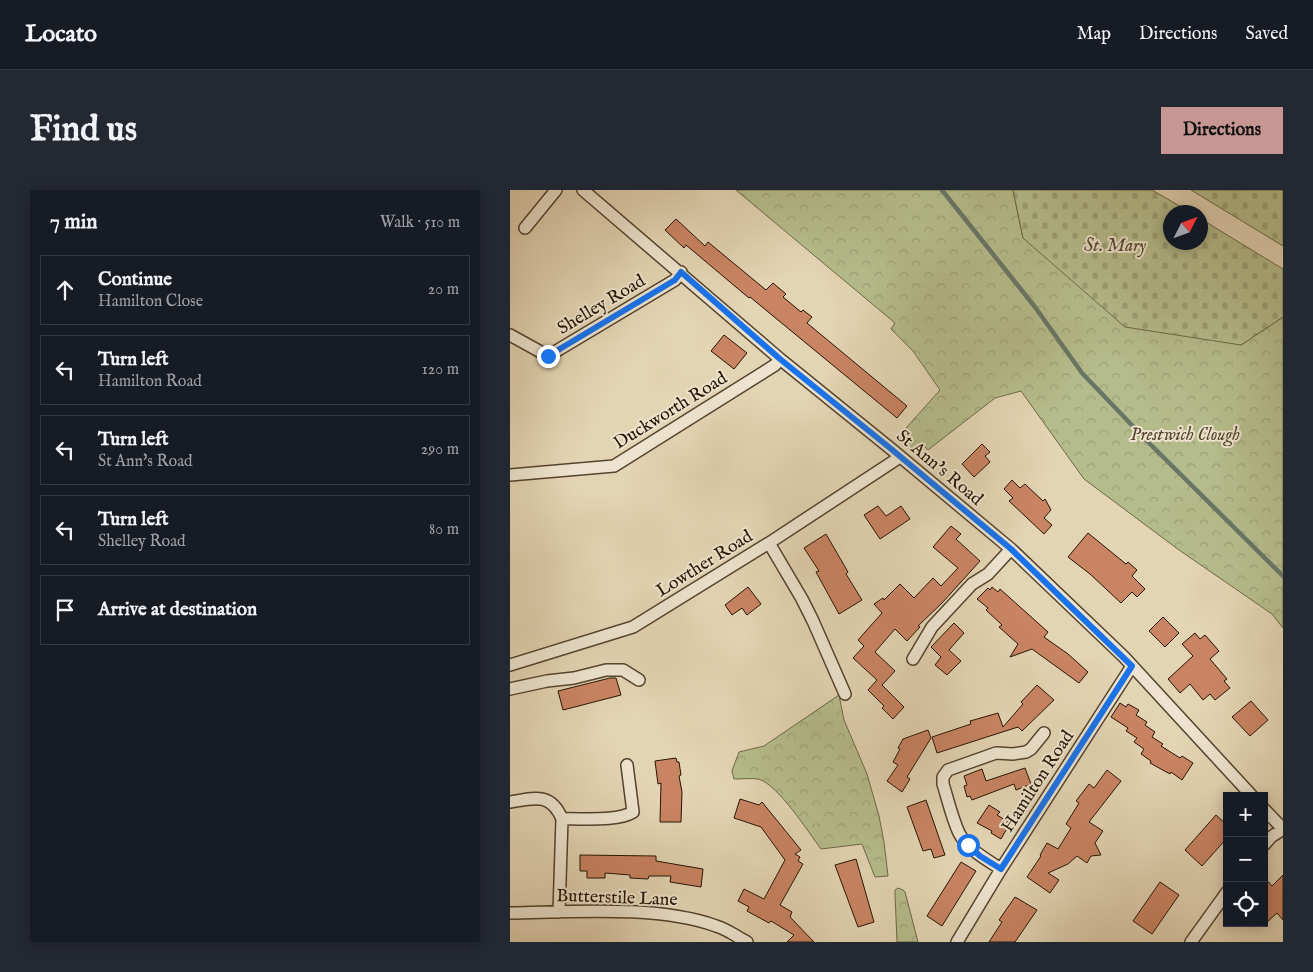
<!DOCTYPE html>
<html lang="en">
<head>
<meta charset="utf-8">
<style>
  body { margin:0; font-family:"IM FELL English",serif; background:#242831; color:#f1f3f6 }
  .controls { position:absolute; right:15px; bottom:15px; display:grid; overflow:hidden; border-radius:0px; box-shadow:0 2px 12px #0003 }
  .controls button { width:45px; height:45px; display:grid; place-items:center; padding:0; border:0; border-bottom:1px solid #363941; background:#171b24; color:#f1f3f6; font:25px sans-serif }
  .compass { position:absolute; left:653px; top:15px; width:45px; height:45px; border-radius:50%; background:#171b24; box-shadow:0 2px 12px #0003; rotate:48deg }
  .stop { position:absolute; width:15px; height:15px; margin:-11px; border:4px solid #1a73e8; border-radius:50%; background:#fff }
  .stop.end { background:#1a73e8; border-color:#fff; box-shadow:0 1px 5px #0008 }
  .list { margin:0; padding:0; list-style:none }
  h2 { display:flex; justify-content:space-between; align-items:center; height:65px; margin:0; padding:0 20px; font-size:21px }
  h2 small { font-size:16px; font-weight:400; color:#9ea1a6 }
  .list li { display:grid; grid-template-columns:32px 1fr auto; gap:15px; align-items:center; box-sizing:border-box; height:70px; margin:0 10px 10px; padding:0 10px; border:1px solid #363941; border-radius:0px }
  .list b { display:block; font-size:19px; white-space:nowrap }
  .list p { margin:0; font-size:16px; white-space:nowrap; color:#9ea1a6 }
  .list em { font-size:16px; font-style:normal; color:#9ea1a6 }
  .icon { flex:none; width:28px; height:28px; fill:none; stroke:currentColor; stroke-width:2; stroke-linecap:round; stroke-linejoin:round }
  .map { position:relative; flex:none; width:773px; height:752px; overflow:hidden; border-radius:0px }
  header { display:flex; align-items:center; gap:30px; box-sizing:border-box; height:70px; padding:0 25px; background:#171b24; border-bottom:1px solid #363941 }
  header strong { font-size:24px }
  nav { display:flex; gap:28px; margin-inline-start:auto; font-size:18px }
  .intro { display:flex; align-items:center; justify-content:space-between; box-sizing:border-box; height:120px; padding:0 30px }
  h1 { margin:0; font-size:35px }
  .button { padding:12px 22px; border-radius:0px; background:#c59692; color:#111; font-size:18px; font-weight:700 }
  main { display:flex; gap:30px; padding:0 30px }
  aside { flex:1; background:#171b24; border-radius:0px; box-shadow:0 2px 12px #0003 }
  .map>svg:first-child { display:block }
  .forest { fill:url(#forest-crowns); stroke:#6e6847 }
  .cemetery { fill:url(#cemetery-stones); stroke:#6e6847 }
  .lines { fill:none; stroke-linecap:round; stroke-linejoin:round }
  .stream { stroke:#697667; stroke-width:4.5 }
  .building { fill:#c98463; stroke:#261403 }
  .street-casing { stroke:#55442f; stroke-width:14 }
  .street { stroke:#ede3ce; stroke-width:11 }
  .route { stroke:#1a73e8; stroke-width:6 }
  .labels { text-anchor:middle; stroke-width:4; stroke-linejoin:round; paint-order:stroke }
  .park-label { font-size:18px; font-style:italic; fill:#51462c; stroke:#ede3ce }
  .street-label { font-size:18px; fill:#261403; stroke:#ede3ce }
</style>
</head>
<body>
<header>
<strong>Locato</strong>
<nav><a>Map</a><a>Directions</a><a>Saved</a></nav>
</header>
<div class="intro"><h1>Find us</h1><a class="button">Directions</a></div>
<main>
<aside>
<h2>7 min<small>Walk · 510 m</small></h2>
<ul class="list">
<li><svg class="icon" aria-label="ahead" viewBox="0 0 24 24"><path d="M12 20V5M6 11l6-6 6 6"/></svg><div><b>Continue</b><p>Hamilton Close</p></div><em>20 m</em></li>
<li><svg class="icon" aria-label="left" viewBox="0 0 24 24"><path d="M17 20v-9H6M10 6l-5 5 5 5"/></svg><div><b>Turn left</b><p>Hamilton Road</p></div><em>120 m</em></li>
<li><svg class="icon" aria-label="left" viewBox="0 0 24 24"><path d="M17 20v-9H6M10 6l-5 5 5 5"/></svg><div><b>Turn left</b><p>St Ann's Road</p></div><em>290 m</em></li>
<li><svg class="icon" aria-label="left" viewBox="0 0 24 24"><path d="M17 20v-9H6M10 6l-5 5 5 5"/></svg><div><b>Turn left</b><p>Shelley Road</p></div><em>80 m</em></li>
<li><svg class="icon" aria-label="arrive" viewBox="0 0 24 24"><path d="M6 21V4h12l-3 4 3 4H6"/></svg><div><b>Arrive at destination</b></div></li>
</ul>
</aside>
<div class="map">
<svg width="773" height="752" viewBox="0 0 773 752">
  <defs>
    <pattern id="forest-crowns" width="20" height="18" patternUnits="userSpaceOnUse" patternTransform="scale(1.25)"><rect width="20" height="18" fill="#b5bc8b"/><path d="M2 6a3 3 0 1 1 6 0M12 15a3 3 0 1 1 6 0" fill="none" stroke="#9ca176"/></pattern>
    <pattern id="cemetery-stones" width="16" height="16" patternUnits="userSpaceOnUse" patternTransform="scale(1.25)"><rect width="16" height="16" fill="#b5bc8b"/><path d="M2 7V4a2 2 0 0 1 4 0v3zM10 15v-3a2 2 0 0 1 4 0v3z" fill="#9ca176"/></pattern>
  </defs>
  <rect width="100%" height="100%" fill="#e3d4b3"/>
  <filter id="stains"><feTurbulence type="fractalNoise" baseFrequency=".004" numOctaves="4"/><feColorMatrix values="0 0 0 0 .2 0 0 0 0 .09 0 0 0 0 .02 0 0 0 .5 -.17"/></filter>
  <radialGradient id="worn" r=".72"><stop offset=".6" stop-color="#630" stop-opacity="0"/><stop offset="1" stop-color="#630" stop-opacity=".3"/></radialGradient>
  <!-- forest -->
  <path class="forest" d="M 226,0 L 503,0 L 513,48 L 731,155 L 773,127 L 773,438 L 762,424 L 669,360 L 574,289 L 511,201 L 485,208 L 418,260 L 411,253 L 401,261 L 388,247 L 430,200 L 403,161 L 381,139 L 385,133 Z
    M 329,505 L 334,530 L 357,584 L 369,626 L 374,652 L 378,686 L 365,687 L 352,654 L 311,659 C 299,643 267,593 248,589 C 241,588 231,589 224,589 L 222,581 L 229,562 L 254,556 Z
    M 388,698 L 393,700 L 395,702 L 408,752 L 387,752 L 385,704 L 385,700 Z"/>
  <!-- cemetery -->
  <path class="cemetery" d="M 503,0 L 642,0 L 680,22 L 661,22 L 661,52 L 691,52 L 691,29 L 773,79 L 773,127 L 731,155 L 615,137 L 513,48 Z
    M 681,0 L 773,0 L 773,56 Z"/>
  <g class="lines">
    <!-- stream -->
    <path class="stream" d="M 432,0 L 525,117 L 572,183 L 637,251 L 773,386"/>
  </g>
  <!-- building -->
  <path class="building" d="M 166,29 L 195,56 L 198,52 L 256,100 L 263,93 L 276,104 L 273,107 L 291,122 L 293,120 L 302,127 L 297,133 L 397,216 L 387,228 L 240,107 L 239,108 L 176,55 L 174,58 L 155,40 Z
    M 214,145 L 237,163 L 224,179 L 201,161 Z
    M 472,254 L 480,262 L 475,266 L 480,272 L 464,287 L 452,274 Z
    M 502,290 L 510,298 L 515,294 L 533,311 L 535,309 L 541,320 L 534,328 L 542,335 L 534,344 L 499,311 L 503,308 L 494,299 Z
    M 368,316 L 376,326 L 391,316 L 400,329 L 370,349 L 354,325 Z
    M 441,336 L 451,344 L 446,349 L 470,371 L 432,413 L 408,436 L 410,437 L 397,451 L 385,439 L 365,462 L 385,481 L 372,495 L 394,517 L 383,529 L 372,518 L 374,516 L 358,500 L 367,490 L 343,468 L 354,456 L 348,450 L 372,423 L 364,414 L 373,408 L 374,410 L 390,394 L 404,408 L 423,388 L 431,396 L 448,378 L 423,357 Z
    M 578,343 L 616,374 L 618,372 L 627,380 L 622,386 L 635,399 L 627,407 L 622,402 L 611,413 L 580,384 L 558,367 Z
    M 316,344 L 338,382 L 336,384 L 352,410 L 329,424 L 306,382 L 309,381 L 294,358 Z
    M 238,397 L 251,414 L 237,425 L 232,418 L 222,425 L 215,415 Z
    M 482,397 L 488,402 L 490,399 L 538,442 L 534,447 L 558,464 L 578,482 L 569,493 L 522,459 L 500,467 L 508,454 L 489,437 L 492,435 L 476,420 L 478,418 L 467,409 L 478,398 L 480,400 Z
    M 653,427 L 669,443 L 655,457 L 639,441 Z
    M 444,433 L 454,443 L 439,460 L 451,471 L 437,485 L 425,475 L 431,467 L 421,457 Z
    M 685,443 L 690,449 L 695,445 L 709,461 L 700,469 L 717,489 L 714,491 L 720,498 L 705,510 L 700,504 L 693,510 L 680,494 L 670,503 L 658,489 L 683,466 L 672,454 Z
    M 100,488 L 106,488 L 111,505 L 53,520 L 48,501 Z
    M 527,495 L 544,510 L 512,541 L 508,537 L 427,563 L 422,547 L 461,534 L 460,531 L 488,523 L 493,537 L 513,514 L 511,512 Z
    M 741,511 L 758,530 L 740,546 L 722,527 Z
    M 610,513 L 616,517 L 618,514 L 629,520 L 626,525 L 637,532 L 635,535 L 645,542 L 642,547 L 653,554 L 651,556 L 670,568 L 672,566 L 683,573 L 672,590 L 661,582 L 660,584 L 640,573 L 641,571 L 631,564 L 634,559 L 624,552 L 627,548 L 616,541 L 618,538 L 601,527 Z
    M 418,540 L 421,548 L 397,587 L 400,589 L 392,602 L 377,591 L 388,575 L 383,572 L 390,559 L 388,558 L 393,549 Z
    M 166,568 L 167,572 L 169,572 L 171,585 L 169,586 L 172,602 L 171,632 L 150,632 L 151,593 L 148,594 L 145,571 Z
    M 515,578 L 521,594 L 506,600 L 504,594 L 462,610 L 460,606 L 457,607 L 454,596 L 457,595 L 454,586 L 472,579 L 476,591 Z
    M 597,580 L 611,591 L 579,632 L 593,641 L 585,653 L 591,665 L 581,666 L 577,673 L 567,666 L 558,674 L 538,683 L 549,690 L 540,703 L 517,687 L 531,666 L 530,665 L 537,653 L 548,659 L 561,638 L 556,634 L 569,613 L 566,611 L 579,594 L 584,598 Z
    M 230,609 L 249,615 L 252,612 L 291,660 L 285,664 L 290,667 L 288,671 L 293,674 L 270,715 L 282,722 L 280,727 L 304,752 L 277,752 L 284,745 L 261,731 L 259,733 L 237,721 L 239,717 L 228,711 L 234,699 L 254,709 L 275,670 L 251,637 L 224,628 Z
    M 416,610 L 435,665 L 424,668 L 421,659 L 413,661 L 397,617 Z
    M 479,615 L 490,622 L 487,625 L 500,633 L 491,649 L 481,643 L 482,641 L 467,633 Z
    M 706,625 L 717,635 L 717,648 L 692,676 L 675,660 Z
    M 70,665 L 146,666 L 146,671 L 193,679 L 191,697 L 160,692 L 161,686 L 139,686 L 138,689 L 120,688 L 120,685 L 95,683 L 95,688 L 77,688 L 77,681 L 70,681 Z
    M 346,669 L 364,732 L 348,737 L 325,675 Z
    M 451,672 L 466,681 L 432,736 L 417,726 Z
    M 773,685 L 773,730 L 767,723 L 754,735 L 754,687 L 762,696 Z
    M 650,692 L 669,705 L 642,744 L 623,731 Z
    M 505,707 L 527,720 L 505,752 L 479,752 L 492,732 L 489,730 Z"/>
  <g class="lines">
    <defs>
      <path id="street" d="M 73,0 L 270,169 L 380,258 L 501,359 L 614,467 L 742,606
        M 15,38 L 46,0
        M 0,145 L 38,166 L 165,90 L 171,82
        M 0,285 L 104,276 L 265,175 L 270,169
        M 259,353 L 292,409 L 303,431 L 335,504
        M 403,469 L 422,437 L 462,394 L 478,384 L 501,359
        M 0,475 L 123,437 L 259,353 L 390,267
        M 0,499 L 37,491 L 64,488 L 96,480 L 113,480 L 129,490
        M 0,612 C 24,608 41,602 52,629 L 49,722
        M 754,619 L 773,639
        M 52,629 C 71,628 107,632 123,622 L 117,575
        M 754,655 L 761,647 L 773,639
        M 491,679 C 476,669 458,660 449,643 C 442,628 438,610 433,594 L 433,587 L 438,580 L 486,563 L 503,564 L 516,562 L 521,559 L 534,543
        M 0,723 C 62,722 148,715 206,736 C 217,739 227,747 237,752
        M 447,752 L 491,679 L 622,476
        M 681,752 L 717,702"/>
    </defs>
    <!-- street casing -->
    <use href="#street" class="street-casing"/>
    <!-- street -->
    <use href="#street" class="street"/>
  </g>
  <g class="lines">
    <!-- route -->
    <path class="route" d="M 38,166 L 165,90 L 171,82 L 270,169 L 380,258 L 501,359 L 622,476 L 491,679 L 470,666 L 458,655"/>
  </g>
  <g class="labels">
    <!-- park labels -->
    <g class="park-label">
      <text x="605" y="61">St. Mary</text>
      <text x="675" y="250">Prestwich Clough</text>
    </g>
    <!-- street labels -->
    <g class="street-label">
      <text transform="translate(91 114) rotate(-31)" y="6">Shelley Road</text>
      <text transform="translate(160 220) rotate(-32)" y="6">Duckworth Road</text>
      <text transform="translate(430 277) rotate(40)" y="6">St Ann's Road</text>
      <text transform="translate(194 373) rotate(-32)" y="6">Lowther Road</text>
      <text transform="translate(527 591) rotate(-57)" y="6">Hamilton Road</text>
      <text transform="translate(107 707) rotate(2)" y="6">Butterstile Lane</text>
    </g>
  </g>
  <rect width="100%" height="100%" filter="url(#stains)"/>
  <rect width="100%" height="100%" fill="url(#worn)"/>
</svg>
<div class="controls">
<button>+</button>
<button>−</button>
<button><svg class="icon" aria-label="locate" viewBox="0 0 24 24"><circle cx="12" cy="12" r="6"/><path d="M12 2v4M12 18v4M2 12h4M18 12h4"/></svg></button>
</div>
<svg class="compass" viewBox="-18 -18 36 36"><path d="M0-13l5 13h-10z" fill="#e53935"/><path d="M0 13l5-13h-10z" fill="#9ea1a6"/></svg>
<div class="stop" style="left:458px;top:655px"></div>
<div class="stop end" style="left:38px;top:166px"></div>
</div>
</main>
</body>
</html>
